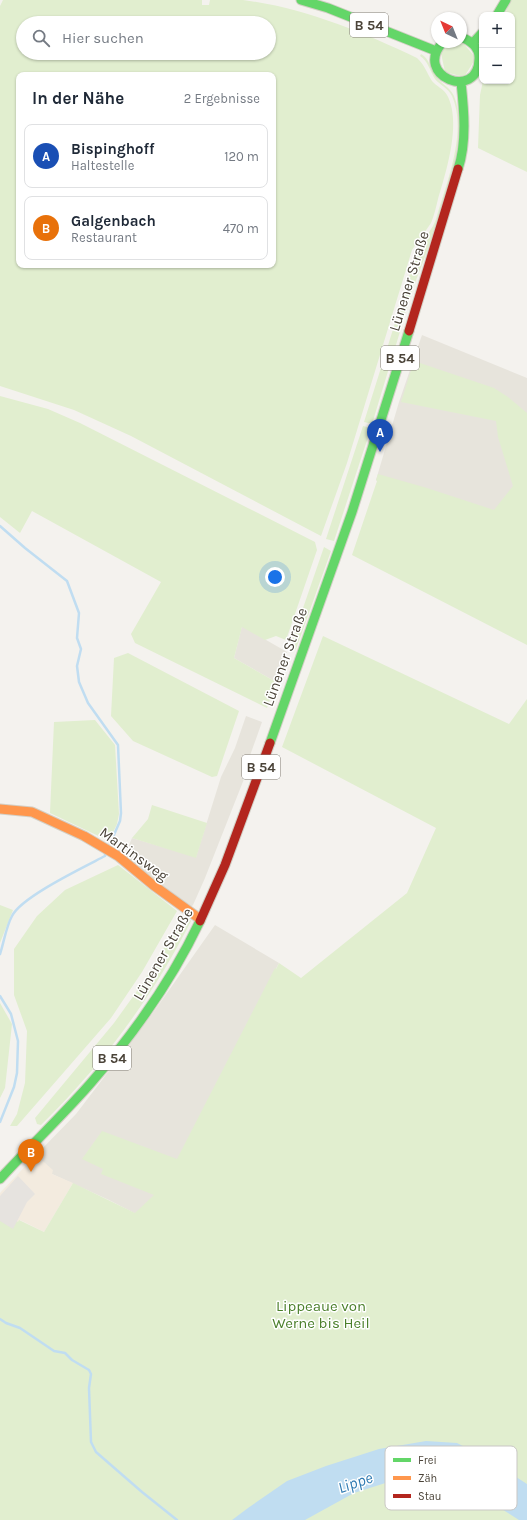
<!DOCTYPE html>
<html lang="de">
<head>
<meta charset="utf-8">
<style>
  body { margin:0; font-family:Karla,sans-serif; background:#f6f6f7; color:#1f2937 }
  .controls { position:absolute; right:12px; top:12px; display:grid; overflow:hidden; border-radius:8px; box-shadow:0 1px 3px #0004 }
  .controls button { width:36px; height:36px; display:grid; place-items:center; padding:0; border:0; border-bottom:1px solid #e0e1e3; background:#fff; color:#1f2937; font:20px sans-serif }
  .compass { position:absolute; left:431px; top:12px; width:36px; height:36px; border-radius:50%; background:#fff; box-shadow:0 1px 3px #0004; rotate:317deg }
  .you { position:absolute; left:275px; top:577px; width:14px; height:14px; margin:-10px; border:3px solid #fff; border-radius:50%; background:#1a73e8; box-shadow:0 0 0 6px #1a73e833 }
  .badge { display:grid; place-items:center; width:26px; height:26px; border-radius:50%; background:#868178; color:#fff; font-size:13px; font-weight:700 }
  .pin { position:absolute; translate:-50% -33px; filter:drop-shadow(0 1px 2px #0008) }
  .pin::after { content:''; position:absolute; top:21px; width:14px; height:12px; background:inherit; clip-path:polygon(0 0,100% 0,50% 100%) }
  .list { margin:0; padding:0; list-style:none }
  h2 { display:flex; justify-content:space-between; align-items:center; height:52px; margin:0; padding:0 16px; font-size:17px }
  h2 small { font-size:13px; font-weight:400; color:#747a83 }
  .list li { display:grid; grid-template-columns:26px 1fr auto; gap:12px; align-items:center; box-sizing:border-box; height:64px; margin:0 8px 8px; padding:0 8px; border:1px solid #e0e1e3; border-radius:8px }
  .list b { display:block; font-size:15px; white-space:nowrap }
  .list p { margin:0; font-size:13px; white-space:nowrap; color:#747a83 }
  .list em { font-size:13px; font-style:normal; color:#747a83 }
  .icon { flex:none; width:22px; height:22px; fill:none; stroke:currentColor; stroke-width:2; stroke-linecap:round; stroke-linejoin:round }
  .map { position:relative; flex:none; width:527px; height:1520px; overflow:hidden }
  .search { position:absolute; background:#fff; box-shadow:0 1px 3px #0004; left:16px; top:16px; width:260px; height:44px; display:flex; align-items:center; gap:10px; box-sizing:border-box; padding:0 14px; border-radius:22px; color:#747a83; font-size:15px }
  .panel { position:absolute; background:#fff; box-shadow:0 1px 3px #0004; left:16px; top:72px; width:260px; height:196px; border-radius:8px }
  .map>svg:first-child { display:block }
  .residential { fill:#e7e4dc }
  .commercial { fill:#f3ebdf }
  .green { fill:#e1eecf; fill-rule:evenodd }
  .parking { fill:#e6e3df }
  .water { fill:#c0ddf1 }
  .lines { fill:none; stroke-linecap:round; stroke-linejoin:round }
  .stream { stroke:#c0ddf1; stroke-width:2.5 }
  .fast-casing { stroke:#d3cfc5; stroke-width:11 }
  .slow-casing { stroke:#d3cfc5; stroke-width:11 }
  .jam-casing { stroke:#d3cfc5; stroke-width:11 }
  .fast { stroke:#63d668; stroke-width:9 }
  .slow { stroke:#ff974d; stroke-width:9 }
  .jam { stroke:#b3261e; stroke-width:9 }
  .labels { text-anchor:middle; stroke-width:3; stroke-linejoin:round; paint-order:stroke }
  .shield { fill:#fff; stroke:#817c74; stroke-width:1 }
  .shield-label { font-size:14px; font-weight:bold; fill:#4b4439 }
  .street-label { font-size:15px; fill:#4b4439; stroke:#fff }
  .park-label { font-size:15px; fill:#4a7f2a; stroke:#fff }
  .water-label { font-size:16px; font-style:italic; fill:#2e7ab2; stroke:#fff }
  .key { fill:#fff; stroke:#c9c7c4; stroke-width:1 }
  .key-label { font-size:11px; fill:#4b4439 }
</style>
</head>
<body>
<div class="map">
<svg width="527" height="1520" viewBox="0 0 527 1520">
  <rect width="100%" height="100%" fill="#f4f2ee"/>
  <!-- residential -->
  <path class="residential" d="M 422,335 L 527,378 L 527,590 L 376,480 L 399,402 Z
    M 242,626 L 287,652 L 276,682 L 234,658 Z
    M 246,716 L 262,722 L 242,778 L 244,779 L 205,878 L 193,905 L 191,907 L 124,857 L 132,838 L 196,857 L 221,777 L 235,748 Z
    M 215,925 L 279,963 L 219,1082 L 206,1117 L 142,1217 L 109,1200 L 52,1174 L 36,1155 L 76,1114 L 150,1017 Z"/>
  <!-- commercial -->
  <path class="commercial" d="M 36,1155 L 53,1170 L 52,1174 L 73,1183 L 44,1232 L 20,1220 L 10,1245 L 0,1262 L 0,1193 Z"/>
  <!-- green -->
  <path class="green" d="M 3,0 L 202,0 L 202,5 L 209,5 L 210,0 C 221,0 232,0 243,0 C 305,8 362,32 417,58 C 424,64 427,73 432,81 C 436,86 444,89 447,95 C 462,122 446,172 438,199 C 436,207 434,216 431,223 C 425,232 418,241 412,250 L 347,463 L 321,536 L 131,436 L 74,410 L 0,386 L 0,6 ZM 23,23 L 269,23 L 269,53 L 23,53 ZM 19,75 L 273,75 L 273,265 L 19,265 Z
    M 510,0 L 527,0 L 527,172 L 478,148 L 480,95 L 483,81 L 512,81 L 512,15 L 505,15 Z
    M 454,42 L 462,42 L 476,58 L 464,77 L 445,72 L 441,53 L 448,45 Z
    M 421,54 C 430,59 430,69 436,76 C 441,84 450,87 454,96 C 473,142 432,237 415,283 C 410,295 407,308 403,320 L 396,319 L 417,251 L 433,226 L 436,219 C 446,184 468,132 452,96 C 448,88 440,85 435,79 C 430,71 428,61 420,56 Z
    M 395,323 L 402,325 L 372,424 L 364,422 Z
    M 414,361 L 494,388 L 508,397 L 527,413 L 527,645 L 352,555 L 377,481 L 376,480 L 378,474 L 427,488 L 494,510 L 513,486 L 498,437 L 496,421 L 401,402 Z
    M 0,396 L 48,409 L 80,423 L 315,542 L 317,550 L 286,640 L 276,636 L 265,640 L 242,627 L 234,658 L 276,682 L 267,708 L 135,643 L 131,634 L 161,582 L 32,511 L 20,533 L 0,517 Z
    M 363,426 L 371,428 L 334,541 L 326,539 Z
    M 324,547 L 331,551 L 296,649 L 292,651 L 291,643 Z
    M 323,636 L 509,724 L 527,699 L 527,1520 L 0,1520 L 0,1209 L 18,1222 L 19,1220 L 44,1232 L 73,1183 L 135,1213 L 154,1195 L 101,1174 L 103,1169 L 82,1159 L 102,1131 L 177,1159 L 275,968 L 276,969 L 279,963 L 301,978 L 407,893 L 436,828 L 282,747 Z
    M 128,653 L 239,711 L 217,776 L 212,777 L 133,741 L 111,716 L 114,658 Z
    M 95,720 L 115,745 L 119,814 L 117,824 L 109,841 L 50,813 L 54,722 Z
    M 152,805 L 207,823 L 196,858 L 132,838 L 148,819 Z
    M 118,865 L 177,911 L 142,972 L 111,1018 L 17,1126 L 10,1126 L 17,1114 L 25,1083 L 27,1031 L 14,995 L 14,949 L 37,916 L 65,890 Z
    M 0,905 L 13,910 L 0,943 Z
    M 187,915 L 191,921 C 152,998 102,1065 41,1125 L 37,1124 L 35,1118 L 114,1023 L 142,984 L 177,927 Z
    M 0,1003 L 12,1024 L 5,1088 L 0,1098 Z"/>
  <!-- parking -->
  <path class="parking" d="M 18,1176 L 35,1194 L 27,1202 L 13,1229 L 0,1221 L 0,1196 Z"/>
  <!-- water -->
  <path class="water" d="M 426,1441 L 457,1443 L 487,1458 L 527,1484 L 527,1520 L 519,1520 L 449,1476 L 398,1479 L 354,1493 L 305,1520 L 232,1520 L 248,1508 L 287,1481 L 326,1466 L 379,1449 Z"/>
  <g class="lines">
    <!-- stream -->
    <path class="stream" d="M 0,526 L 25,548 L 67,581 L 79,613 L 77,638 L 81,649 L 77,666 L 79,682 L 88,703 L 118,745 L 121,813 L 120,821 L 110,844
      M 0,954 C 4,942 6,927 12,916 C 21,897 84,867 105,856 L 105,854
      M 0,996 L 11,1014 L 18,1041 L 17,1073 L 14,1087 L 0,1122
      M 0,1319 L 6,1323 L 20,1328 L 54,1351 L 65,1353 L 72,1360 L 89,1370 L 91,1374 L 89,1388 L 91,1442 L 96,1452 L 142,1492 L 177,1520"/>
    <defs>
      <path id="fast" d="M 301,0 L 328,8 L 436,51
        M 497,15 L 506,0
        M 443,42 C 412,76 478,102 479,59 C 480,47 471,41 461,37
        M 473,43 L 482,33
        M 458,169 C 467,142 464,110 461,82
        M 270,743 L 352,512 L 409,331
        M 0,1179 C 29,1147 61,1117 90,1084 C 133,1035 172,980 200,921"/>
      <path id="slow" d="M 0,809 L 32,812 L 84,836 L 118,856 L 153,885 L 200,919"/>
      <path id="jam" d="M 409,331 L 458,169
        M 200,921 L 225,865 L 270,743"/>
    </defs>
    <!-- fast casing -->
    <use href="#fast" class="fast-casing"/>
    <!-- slow casing -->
    <use href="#slow" class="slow-casing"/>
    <!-- jam casing -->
    <use href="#jam" class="jam-casing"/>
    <!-- fast -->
    <use href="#fast" class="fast"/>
    <!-- slow -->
    <use href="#slow" class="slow"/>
    <!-- jam -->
    <use href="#jam" class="jam"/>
  </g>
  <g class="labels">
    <!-- shield labels -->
    <g class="shield">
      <rect x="350" y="13" width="38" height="24" rx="3"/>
      <rect x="381" y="346" width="38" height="24" rx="3"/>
      <rect x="242" y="755" width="38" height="24" rx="3"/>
      <rect x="93" y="1046" width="38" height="24" rx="3"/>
    </g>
    <g class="shield-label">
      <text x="369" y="30">B 54</text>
      <text x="400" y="363">B 54</text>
      <text x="261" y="772">B 54</text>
      <text x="112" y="1063">B 54</text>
    </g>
    <!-- street labels -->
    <g class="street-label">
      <text transform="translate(409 281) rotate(-73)" y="5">Lünener Straße</text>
      <text transform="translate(285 657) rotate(-70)" y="5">Lünener Straße</text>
      <text transform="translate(134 854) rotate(36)" y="5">Martinsweg</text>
      <text transform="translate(163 954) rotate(-60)" y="5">Lünener Straße</text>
    </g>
    <!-- park labels -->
    <g class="park-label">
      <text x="321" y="1311">Lippeaue von<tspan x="321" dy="17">Werne bis Heil</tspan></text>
    </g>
    <!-- water labels -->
    <g class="water-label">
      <text transform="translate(355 1482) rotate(-19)" y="6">Lippe</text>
    </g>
  </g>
  <!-- legend -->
  <rect x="385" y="1446" width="132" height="64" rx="6" class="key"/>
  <rect x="393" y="1458" width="18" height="4" fill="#63d668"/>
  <rect x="393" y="1476" width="18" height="4" fill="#ff974d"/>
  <rect x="393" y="1494" width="18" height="4" fill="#b3261e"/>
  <g class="key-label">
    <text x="418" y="1464">Frei</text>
    <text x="418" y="1482">Zäh</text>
    <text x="418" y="1500">Stau</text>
  </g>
</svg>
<div class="controls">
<button>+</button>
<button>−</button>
</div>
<svg class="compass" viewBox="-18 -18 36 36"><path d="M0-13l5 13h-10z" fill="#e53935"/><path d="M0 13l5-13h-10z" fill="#747a83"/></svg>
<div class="you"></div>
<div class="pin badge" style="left:380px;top:452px;background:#1a4fb4">A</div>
<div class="pin badge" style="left:31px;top:1172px;background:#e8710a">B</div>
<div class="search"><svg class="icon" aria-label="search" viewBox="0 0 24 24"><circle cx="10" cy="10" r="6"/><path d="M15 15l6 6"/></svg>Hier suchen</div>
<section class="panel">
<h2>In der Nähe<small>2 Ergebnisse</small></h2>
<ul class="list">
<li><span class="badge" style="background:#1a4fb4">A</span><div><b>Bispinghoff</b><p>Haltestelle</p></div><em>120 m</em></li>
<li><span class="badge" style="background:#e8710a">B</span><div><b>Galgenbach</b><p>Restaurant</p></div><em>470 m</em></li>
</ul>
</section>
</div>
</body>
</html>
